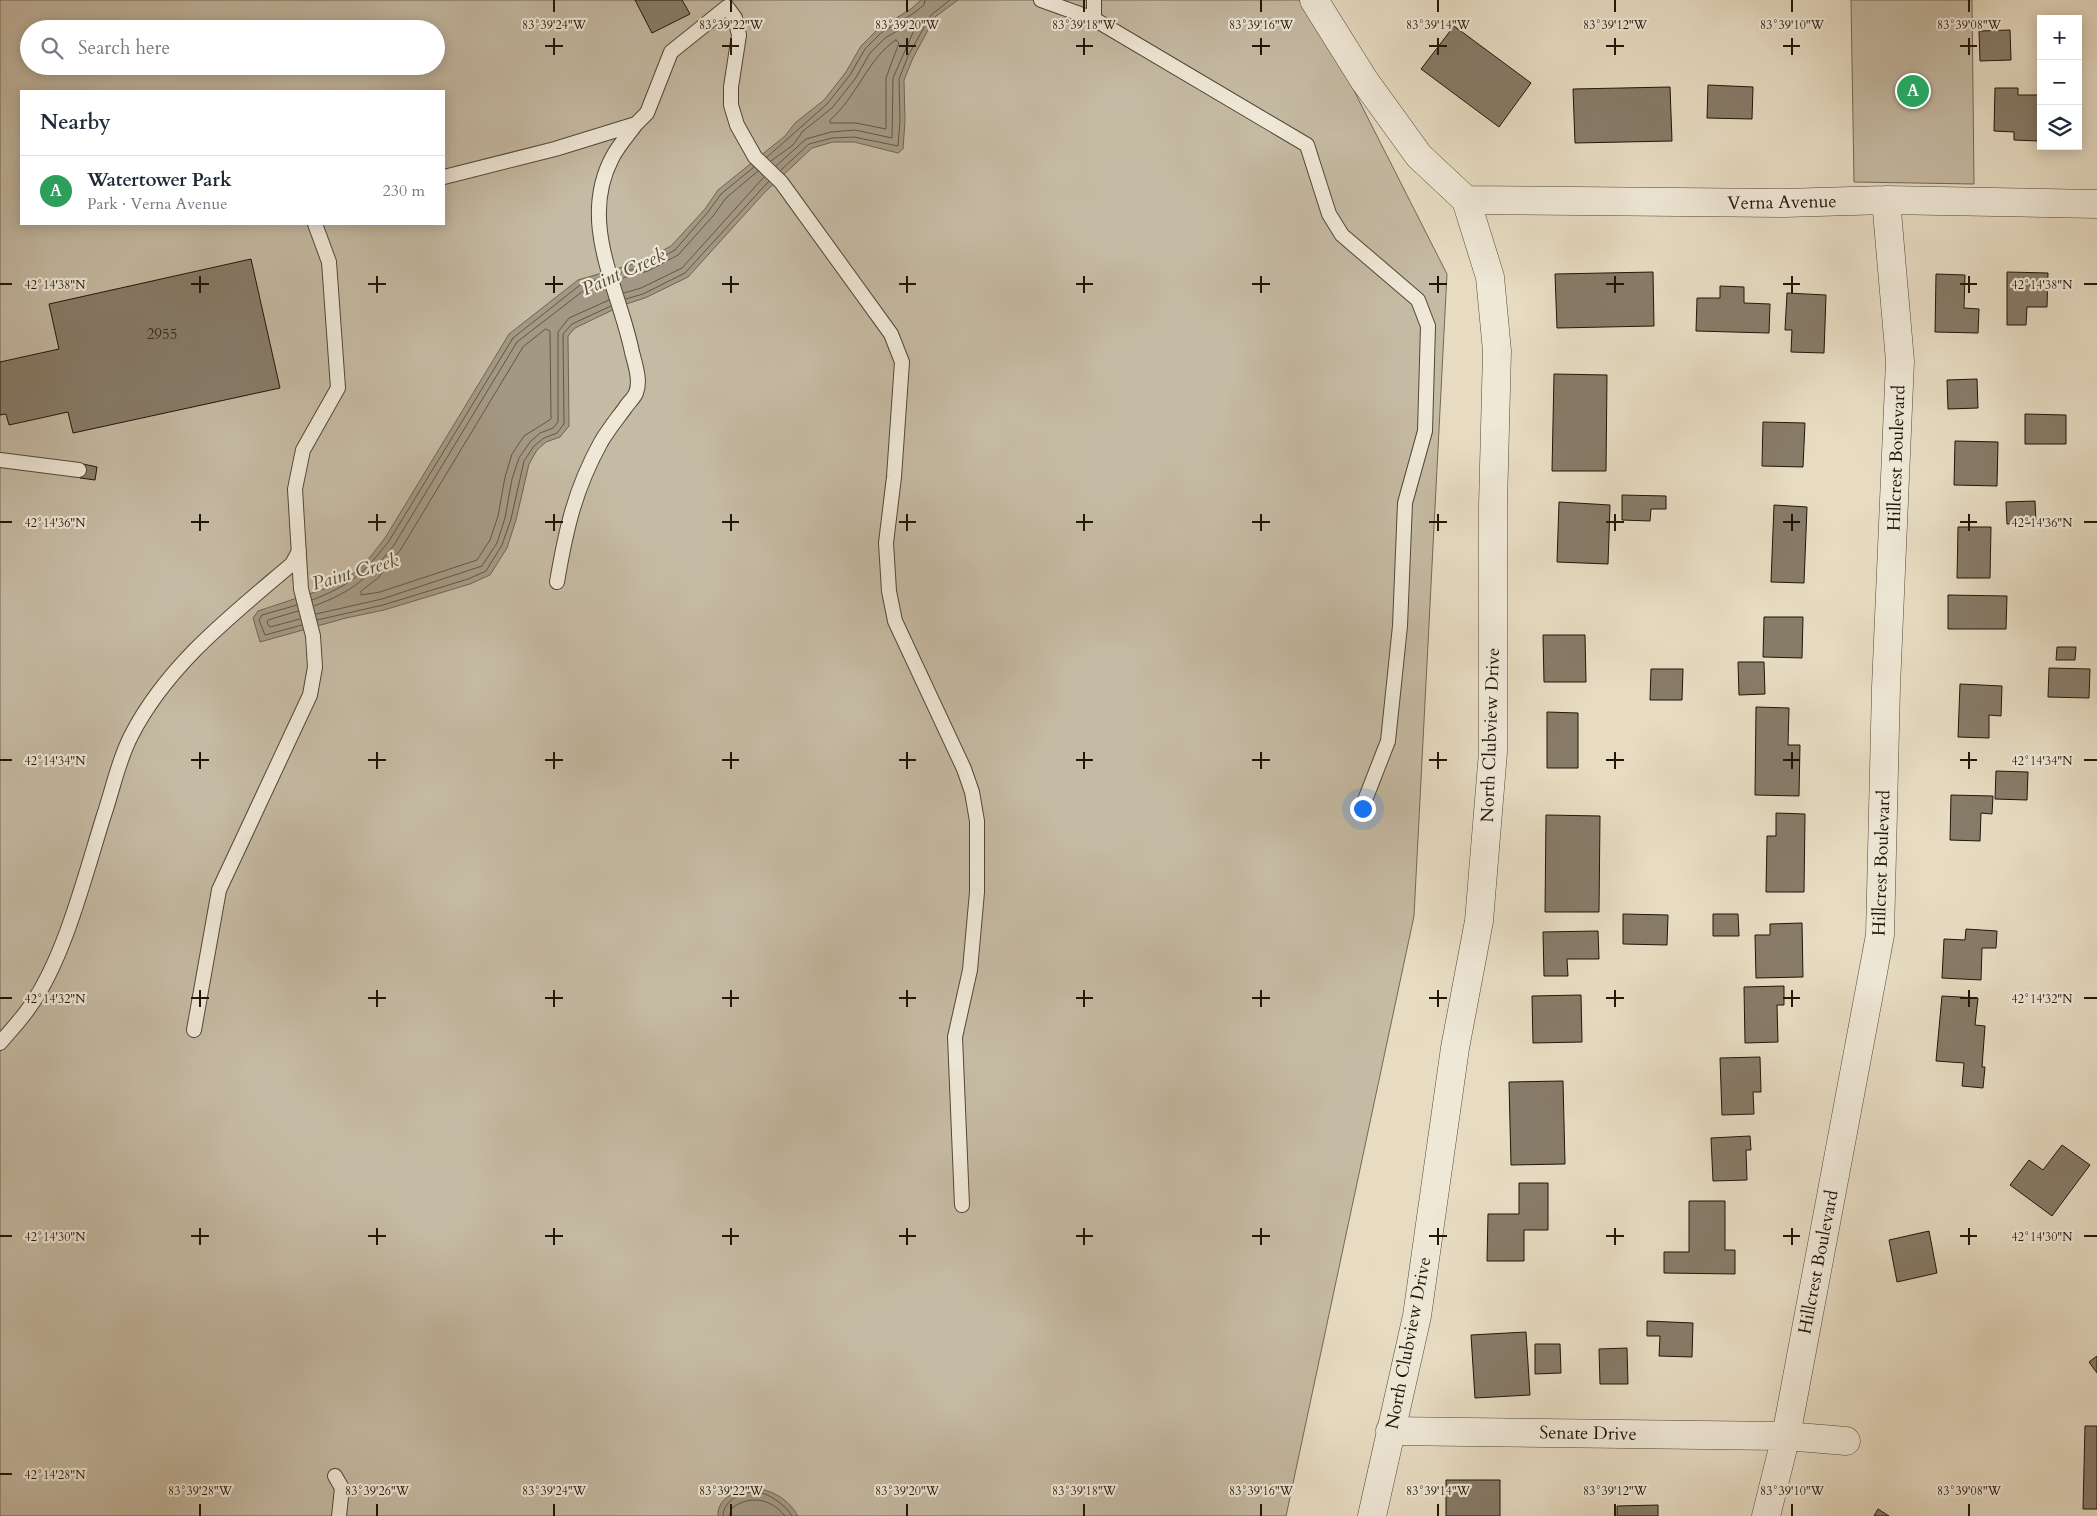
<!DOCTYPE html>
<html lang="en">
<head>
<meta charset="utf-8">
<style>
  body { margin:0; font-family:Cardo,serif; background:#f6f6f7; color:#1f2937 }
  .controls { position:absolute; right:15px; top:15px; display:grid; overflow:hidden; border-radius:0px; box-shadow:0 2px 12px #0003 }
  .controls button { width:45px; height:45px; display:grid; place-items:center; padding:0; border:0; border-bottom:1px solid #e0e1e3; background:#fff; color:#1f2937; font:25px sans-serif }
  .you { position:absolute; left:1362px; top:808px; width:18px; height:18px; margin:-12px; border:4px solid #fff; border-radius:50%; background:#1a73e8; box-shadow:0 0 0 8px #1a73e833 }
  .badge { display:grid; place-items:center; width:32px; height:32px; border-radius:50%; background:#2563eb; color:#fff; font-size:16px; font-weight:700 }
  .pin { position:absolute; translate:-50% -50%; border:2px solid #fff; box-shadow:0 1px 5px #0006 }
  .list { margin:0; padding:0; list-style:none }
  h2 { display:flex; justify-content:space-between; align-items:center; height:65px; margin:0; padding:0 20px; font-size:21px }
  h2 small { font-size:16px; font-weight:400; color:#747a83 }
  .list li { display:grid; grid-template-columns:32px 1fr auto; gap:15px; align-items:center; box-sizing:border-box; height:70px; padding:0 20px; border-top:1px solid #e0e1e3 }
  .list b { display:block; font-size:19px; white-space:nowrap }
  .list p { margin:0; font-size:16px; white-space:nowrap; color:#747a83 }
  .list em { font-size:16px; font-style:normal; color:#747a83 }
  .icon { flex:none; width:28px; height:28px; fill:none; stroke:currentColor; stroke-width:2; stroke-linecap:round; stroke-linejoin:round }
  .map { position:relative; flex:none; width:2097px; height:1516px; overflow:hidden }
  .search { position:absolute; background:#fff; box-shadow:0 2px 12px #0003; left:20px; top:20px; width:425px; height:55px; display:flex; align-items:center; gap:12px; box-sizing:border-box; padding:0 18px; border-radius:28px; color:#747a83; font-size:19px }
  .panel { position:absolute; background:#fff; box-shadow:0 2px 12px #0003; left:20px; top:90px; width:425px; height:135px; border-radius:0px }
  .map>svg:first-child { display:block }
  .green { fill:#c5baa3; stroke:#726856; fill-rule:evenodd }
  .water { fill:#a39883; stroke:#6f6452 }
  .lines { fill:none; stroke-linecap:round; stroke-linejoin:round }
  .shore { stroke:#625646; stroke-width:1 }
  .building { fill:#877c69; stroke:#201509 }
  .service-casing { stroke:#524737; stroke-width:16 }
  .minor-casing { stroke:#524737; stroke-width:29 }
  .service { stroke:#efe8d7; stroke-width:14 }
  .minor { stroke:#efe8d7; stroke-width:28 }
  .ticks { fill:none; stroke:#201509; stroke-width:2 }
  .labels { text-anchor:middle; stroke-width:4.5; stroke-linejoin:round; paint-order:stroke }
  .number-label { font-size:15px; fill:#3a2f21 }
  .street-label { font-size:18px; fill:#201509; stroke:#efe8d7 }
  .water-label { font-size:19px; font-style:italic; fill:#54493a; stroke:#efe8d7 }
  .ticks-label { font-size:12px; text-anchor:middle; fill:#201509; stroke:#efe8d7; stroke-width:4.5; stroke-linejoin:round; paint-order:stroke }
</style>
</head>
<body>
<div class="map">
<svg width="2097" height="1516" viewBox="0 0 2097 1516">
  <rect width="100%" height="100%" fill="#e7dcc2"/>
  <filter id="stains"><feTurbulence type="fractalNoise" baseFrequency=".004" numOctaves="4"/><feColorMatrix values="0 0 0 0 .2 0 0 0 0 .09 0 0 0 0 .02 0 0 0 .5 -.17"/></filter>
  <radialGradient id="worn" r=".72"><stop offset=".6" stop-color="#630" stop-opacity="0"/><stop offset="1" stop-color="#630" stop-opacity=".3"/></radialGradient>
  <!-- green -->
  <path class="green" d="M 0,0 L 1308,0 L 1447,274 L 1414,916 L 1286,1516 L 0,1516 ZM 29,29 L 436,29 L 436,66 L 29,66 ZM 21,91 L 444,91 L 444,224 L 21,224 Z
    M 1851,0 L 1972,0 L 1974,184 L 1854,182 Z"/>
  <!-- water -->
  <path class="water" d="M 921,0 L 958,0 L 935,17 L 913,58 L 904,80 L 905,121 L 903,149 L 898,153 L 854,142 L 833,142 L 812,148 L 765,192 L 688,277 L 645,298 L 623,305 L 575,328 L 568,336 L 569,426 L 560,437 L 546,442 L 537,450 L 529,464 L 516,520 L 507,548 L 490,575 L 470,584 L 384,610 L 346,618 L 260,642 L 253,618 L 258,611 L 339,584 L 363,566 L 385,538 L 509,334 L 578,280 L 643,261 L 671,246 L 705,209 L 718,190 L 785,136 L 795,123 L 824,100 L 846,72 L 861,46 L 878,29 L 911,9 Z
    M 748,1488 C 769,1488 787,1497 798,1516 L 718,1516 C 717,1499 734,1492 748,1488 Z"/>
  <g class="lines">
    <!-- shore -->
    <path class="shore" d="M 896,40 L 899,43 L 886,78 L 886,129 L 856,123 L 830,123 L 830,120 C 857,97 868,58 896,40 Z
      M 767,157 L 827,104 L 850,75 L 865,49 L 881,33 L 914,13 L 924,5 L 925,0
      M 771,161 L 793,145 L 803,131 L 832,108 L 855,79 L 870,53 L 885,38 L 915,21 L 918,21 L 893,78 L 892,138 L 855,130 L 831,132 L 806,139 L 776,166
      M 781,170 L 809,144 L 832,138 L 854,137 L 898,146 L 900,121 L 899,79 L 908,56 L 931,15 L 950,0
      M 618,273 L 646,266 L 675,250 L 708,212 L 721,194 L 754,167
      M 619,279 L 648,271 L 678,255 L 713,216 L 726,198 L 758,171
      M 624,293 L 641,288 L 682,268 L 764,177
      M 626,299 L 643,294 L 685,273 L 769,181
      M 546,329 L 550,331 L 551,419 L 524,436 L 512,454 L 505,477 L 498,516 L 490,540 L 477,560 L 380,592 L 361,595 L 361,591 L 378,578 L 401,549 L 523,347 Z
      M 312,600 C 351,585 364,573 389,541 L 513,338 L 580,285 L 602,278
      M 297,605 L 262,615 L 259,620 L 265,635 L 302,625
      M 314,606 C 354,591 368,578 394,545 L 517,342 L 583,291 L 604,284
      M 298,611 L 268,620 L 267,623 L 270,627 L 300,619
      M 316,614 L 382,599 L 482,566 L 497,543 L 505,518 L 512,479 L 519,458 L 530,442 L 540,433 L 553,428 L 558,422 L 558,332 L 569,318 L 609,300
      M 317,620 L 383,605 L 468,579 L 486,571 L 502,545 L 511,519 L 524,461 L 534,446 L 544,438 L 557,433 L 564,424 L 563,334 L 572,324 L 611,306
      M 723,1516 C 723,1499 746,1489 761,1493 C 772,1495 787,1507 792,1516
      M 729,1516 L 732,1508 C 749,1495 771,1498 785,1516"/>
  </g>
  <!-- building -->
  <path class="building" d="M 635,0 L 682,0 L 690,14 L 652,33 Z
    M 1454,26 L 1531,83 L 1499,127 L 1421,69 Z
    M 2010,30 L 2011,60 L 1980,61 L 1979,31 Z
    M 1708,85 L 1753,87 L 1752,119 L 1707,118 Z
    M 1670,87 L 1672,141 L 1575,143 L 1573,89 Z
    M 1995,88 L 2018,88 L 2018,95 L 2039,95 L 2038,141 L 2014,140 L 2014,132 L 1994,131 Z
    M 251,259 L 280,388 L 73,433 L 68,412 L 9,425 L 6,414 L 0,415 L 0,362 L 59,349 L 49,304 Z
    M 1653,272 L 1654,326 L 1557,328 L 1555,274 Z
    M 2007,272 L 2048,273 L 2047,307 L 2027,307 L 2026,325 L 2007,325 Z
    M 1936,274 L 1965,275 L 1964,308 L 1979,309 L 1978,333 L 1935,332 Z
    M 1720,286 L 1744,287 L 1744,303 L 1770,304 L 1769,333 L 1696,331 L 1697,298 L 1720,298 Z
    M 1787,293 L 1826,295 L 1824,353 L 1791,352 L 1792,330 L 1785,330 Z
    M 1554,374 L 1607,375 L 1606,471 L 1552,471 Z
    M 1977,379 L 1978,408 L 1948,409 L 1947,380 Z
    M 2025,414 L 2066,415 L 2066,444 L 2025,444 Z
    M 1763,422 L 1805,423 L 1803,467 L 1762,466 Z
    M 1955,441 L 1998,442 L 1997,486 L 1954,485 Z
    M 83,464 L 97,467 L 95,480 L 80,478 Z
    M 1622,495 L 1666,496 L 1666,509 L 1651,509 L 1650,521 L 1622,520 Z
    M 2035,501 L 2036,523 L 2007,524 L 2006,502 Z
    M 1559,502 L 1610,505 L 1608,564 L 1557,562 Z
    M 1774,505 L 1807,507 L 1804,583 L 1771,582 Z
    M 1958,527 L 1991,527 L 1990,578 L 1957,578 Z
    M 1948,595 L 2007,596 L 2006,629 L 1948,629 Z
    M 1764,617 L 1803,617 L 1802,658 L 1763,657 Z
    M 1543,635 L 1585,635 L 1586,682 L 1544,682 Z
    M 2057,647 L 2076,647 L 2075,660 L 2056,660 Z
    M 1738,662 L 1764,662 L 1765,694 L 1739,695 Z
    M 2049,668 L 2090,669 L 2089,698 L 2048,697 Z
    M 1651,669 L 1683,669 L 1682,700 L 1650,700 Z
    M 1960,684 L 2002,686 L 2001,716 L 1989,715 L 1989,738 L 1958,737 Z
    M 1756,707 L 1789,708 L 1788,745 L 1800,745 L 1799,796 L 1755,795 Z
    M 1547,712 L 1578,713 L 1578,768 L 1547,768 Z
    M 1996,771 L 2028,772 L 2027,800 L 1995,799 Z
    M 1951,795 L 1993,796 L 1992,814 L 1981,813 L 1980,841 L 1950,840 Z
    M 1776,813 L 1805,814 L 1804,892 L 1766,892 L 1767,836 L 1776,836 Z
    M 1546,815 L 1600,816 L 1599,912 L 1545,912 Z
    M 1623,914 L 1668,915 L 1667,945 L 1623,944 Z
    M 1713,914 L 1738,914 L 1739,936 L 1713,936 Z
    M 1802,923 L 1803,977 L 1756,978 L 1755,935 L 1770,935 L 1770,924 Z
    M 1966,929 L 1997,931 L 1996,948 L 1982,948 L 1981,980 L 1942,978 L 1944,939 L 1965,940 Z
    M 1598,931 L 1599,959 L 1567,959 L 1568,976 L 1544,976 L 1543,932 Z
    M 1784,986 L 1784,1005 L 1777,1005 L 1778,1042 L 1745,1043 L 1744,987 Z
    M 1581,995 L 1582,1042 L 1533,1043 L 1532,996 Z
    M 1942,996 L 1978,998 L 1975,1025 L 1985,1026 L 1982,1067 L 1985,1067 L 1983,1088 L 1962,1086 L 1964,1063 L 1936,1061 Z
    M 1760,1057 L 1761,1092 L 1753,1092 L 1754,1114 L 1722,1115 L 1720,1058 Z
    M 1563,1081 L 1565,1164 L 1511,1165 L 1509,1082 Z
    M 1750,1136 L 1751,1150 L 1746,1150 L 1747,1180 L 1713,1181 L 1711,1138 Z
    M 2062,1145 L 2090,1165 L 2052,1216 L 2010,1185 L 2029,1160 L 2043,1170 Z
    M 1519,1183 L 1548,1183 L 1548,1230 L 1524,1230 L 1524,1261 L 1487,1261 L 1488,1214 L 1519,1214 Z
    M 1689,1201 L 1725,1201 L 1725,1250 L 1735,1250 L 1735,1274 L 1664,1273 L 1664,1252 L 1689,1252 Z
    M 1929,1231 L 1937,1273 L 1897,1282 L 1889,1240 Z
    M 1647,1321 L 1693,1323 L 1692,1357 L 1659,1356 L 1660,1336 L 1647,1336 Z
    M 1526,1332 L 1530,1395 L 1475,1398 L 1471,1335 Z
    M 1535,1344 L 1560,1344 L 1561,1373 L 1535,1374 Z
    M 1627,1348 L 1628,1384 L 1600,1384 L 1599,1349 Z
    M 2097,1356 L 2097,1373 L 2089,1362 Z
    M 2085,1426 L 2097,1426 L 2097,1509 L 2083,1509 Z
    M 1446,1480 L 1500,1480 L 1500,1516 L 1446,1516 Z
    M 1658,1505 L 1658,1516 L 1617,1516 L 1617,1506 Z
    M 1878,1509 L 1889,1516 L 1874,1516 Z"/>
  <g class="lines">
    <defs>
      <path id="service" d="M 1041,0 L 1094,19 L 1307,145 L 1329,214 L 1342,235 L 1418,300 L 1428,326 L 1425,431 L 1405,503 L 1400,626 L 1388,741 L 1365,800
        M 1094,0 L 1094,19
        M 444,177 L 555,149 L 636,124 L 647,113 L 671,52 L 727,7 L 735,18 L 739,35 L 731,87 L 731,105 L 737,125 L 755,157 L 781,182 L 891,334 L 902,362 L 894,477 L 886,543 L 889,591 L 895,621 L 964,769 L 972,792 L 977,821 L 977,892 L 970,970 L 955,1037 L 962,1205
        M 0,460 L 79,470
        M 557,582 C 566,529 575,489 601,442 C 608,430 617,419 625,408 C 628,403 634,398 636,393 C 641,381 635,364 632,352 C 619,288 578,223 612,158 C 618,146 628,135 636,124
        M 194,1030 L 219,890 L 310,695 L 315,667 L 313,636 L 301,589 L 295,489 L 303,450 L 338,388 L 329,262 L 315,224
        M 0,1043 C 10,1031 22,1019 31,1005 C 65,957 86,872 104,815 C 113,789 118,761 131,736 C 167,665 232,615 292,564 L 299,551
        M 335,1476 L 342,1488 L 339,1516"/>
      <path id="minor" d="M 1314,0 L 1364,80 L 1419,156 L 1466,200 L 1490,277 L 1497,351 L 1493,505 L 1493,752 L 1479,921 L 1455,1048 L 1417,1316 L 1372,1516
        M 1466,200 L 1784,203 L 1886,200 L 2097,204
        M 1390,1431 L 1786,1436 L 1846,1441
        M 1766,1516 L 1786,1436 L 1880,935 L 1886,687 L 1900,361 L 1886,200"/>
    </defs>
    <!-- service casing -->
    <use href="#service" class="service-casing"/>
    <!-- minor casing -->
    <use href="#minor" class="minor-casing"/>
    <!-- service -->
    <use href="#service" class="service"/>
    <!-- minor -->
    <use href="#minor" class="minor"/>
  </g>
  <!-- ticks -->
  <path class="ticks" d="M 554,0 L 554,12M 731,0 L 731,12M 907,0 L 907,12M 1084,0 L 1084,12M 1261,0 L 1261,12M 1438,0 L 1438,12M 1615,0 L 1615,12M 1792,0 L 1792,12M 1969,0 L 1969,12M 554,38 L 554,55M 731,38 L 731,55M 907,38 L 907,55M 1084,38 L 1084,55M 1261,38 L 1261,55M 1438,38 L 1438,55M 1615,38 L 1615,55M 1792,38 L 1792,55M 1969,38 L 1969,55M 545,46 L 563,46M 722,46 L 739,46M 899,46 L 916,46M 1076,46 L 1093,46M 1252,46 L 1270,46M 1429,46 L 1447,46M 1606,46 L 1624,46M 1783,46 L 1800,46M 1960,46 L 1977,46M 200,276 L 200,293M 377,276 L 377,293M 554,276 L 554,293M 731,276 L 731,293M 907,276 L 907,293M 1084,276 L 1084,293M 1261,276 L 1261,293M 1438,276 L 1438,293M 1615,276 L 1615,293M 1792,276 L 1792,293M 1969,276 L 1969,293M 0,284 L 12,284M 191,284 L 209,284M 368,284 L 386,284M 545,284 L 563,284M 722,284 L 739,284M 899,284 L 916,284M 1076,284 L 1093,284M 1252,284 L 1270,284M 1429,284 L 1447,284M 1606,284 L 1624,284M 1783,284 L 1800,284M 1960,284 L 1977,284M 2084,284 L 2097,284M 200,514 L 200,531M 377,514 L 377,531M 554,514 L 554,531M 731,514 L 731,531M 907,514 L 907,531M 1084,514 L 1084,531M 1261,514 L 1261,531M 1438,514 L 1438,531M 1615,514 L 1615,531M 1792,514 L 1792,531M 1969,514 L 1969,531M 0,522 L 12,522M 191,522 L 209,522M 368,522 L 386,522M 545,522 L 563,522M 722,522 L 739,522M 899,522 L 916,522M 1076,522 L 1093,522M 1252,522 L 1270,522M 1429,522 L 1447,522M 1606,522 L 1624,522M 1783,522 L 1800,522M 1960,522 L 1977,522M 2084,522 L 2097,522M 200,752 L 200,769M 377,752 L 377,769M 554,752 L 554,769M 731,752 L 731,769M 907,752 L 907,769M 1084,752 L 1084,769M 1261,752 L 1261,769M 1438,752 L 1438,769M 1615,752 L 1615,769M 1792,752 L 1792,769M 1969,752 L 1969,769M 0,760 L 12,760M 191,760 L 209,760M 368,760 L 386,760M 545,760 L 563,760M 722,760 L 739,760M 899,760 L 916,760M 1076,760 L 1093,760M 1252,760 L 1270,760M 1429,760 L 1447,760M 1606,760 L 1624,760M 1783,760 L 1800,760M 1960,760 L 1977,760M 2084,760 L 2097,760M 200,990 L 200,1007M 377,990 L 377,1007M 554,990 L 554,1007M 731,990 L 731,1007M 907,990 L 907,1007M 1084,990 L 1084,1007M 1261,990 L 1261,1007M 1438,990 L 1438,1007M 1615,990 L 1615,1007M 1792,990 L 1792,1007M 1969,990 L 1969,1007M 0,998 L 12,998M 191,998 L 209,998M 368,998 L 386,998M 545,998 L 563,998M 722,998 L 739,998M 899,998 L 916,998M 1076,998 L 1093,998M 1252,998 L 1270,998M 1429,998 L 1447,998M 1606,998 L 1624,998M 1783,998 L 1800,998M 1960,998 L 1977,998M 2084,998 L 2097,998M 200,1228 L 200,1245M 377,1228 L 377,1245M 554,1228 L 554,1245M 731,1228 L 731,1245M 907,1228 L 907,1245M 1084,1228 L 1084,1245M 1261,1228 L 1261,1245M 1438,1228 L 1438,1245M 1615,1228 L 1615,1245M 1792,1228 L 1792,1245M 1969,1228 L 1969,1245M 0,1236 L 12,1236M 191,1236 L 209,1236M 368,1236 L 386,1236M 545,1236 L 563,1236M 722,1236 L 739,1236M 899,1236 L 916,1236M 1076,1236 L 1093,1236M 1252,1236 L 1270,1236M 1429,1236 L 1447,1236M 1606,1236 L 1624,1236M 1783,1236 L 1800,1236M 1960,1236 L 1977,1236M 2084,1236 L 2097,1236M 0,1474 L 12,1474M 200,1504 L 200,1516M 377,1504 L 377,1516M 554,1504 L 554,1516M 731,1504 L 731,1516M 907,1504 L 907,1516M 1084,1504 L 1084,1516M 1261,1504 L 1261,1516M 1438,1504 L 1438,1516M 1615,1504 L 1615,1516M 1792,1504 L 1792,1516M 1969,1504 L 1969,1516"/>
  <g class="labels">
    <!-- number labels -->
    <g class="number-label">
      <text x="162" y="339">2955</text>
    </g>
    <!-- street labels -->
    <g class="street-label">
      <text transform="translate(1782 202) rotate(-1)" y="6">Verna Avenue</text>
      <text transform="translate(1896 458) rotate(-88)" y="6">Hillcrest Boulevard</text>
      <text transform="translate(1490 735) rotate(-88)" y="6">North Clubview Drive</text>
      <text transform="translate(1881 863) rotate(-88)" y="6">Hillcrest Boulevard</text>
      <text transform="translate(1818 1262) rotate(-79)" y="6">Hillcrest Boulevard</text>
      <text transform="translate(1408 1343) rotate(-79)" y="6">North Clubview Drive</text>
      <text transform="translate(1588 1433) rotate(1)" y="6">Senate Drive</text>
    </g>
    <!-- water labels -->
    <g class="water-label">
      <text transform="translate(623 271) rotate(-24)" y="7">Paint Creek</text>
      <text transform="translate(355 571) rotate(-16)" y="7">Paint Creek</text>
    </g>
  </g>
  <g class="ticks-label">
    <text x="554" y="29">83°39'24"W</text>
    <text x="731" y="29">83°39'22"W</text>
    <text x="907" y="29">83°39'20"W</text>
    <text x="1084" y="29">83°39'18"W</text>
    <text x="1261" y="29">83°39'16"W</text>
    <text x="1438" y="29">83°39'14"W</text>
    <text x="1615" y="29">83°39'12"W</text>
    <text x="1792" y="29">83°39'10"W</text>
    <text x="1969" y="29">83°39'08"W</text>
    <text x="55" y="289">42°14'38"N</text>
    <text x="2042" y="289">42°14'38"N</text>
    <text x="55" y="527">42°14'36"N</text>
    <text x="2042" y="527">42°14'36"N</text>
    <text x="55" y="765">42°14'34"N</text>
    <text x="2042" y="765">42°14'34"N</text>
    <text x="55" y="1003">42°14'32"N</text>
    <text x="2042" y="1003">42°14'32"N</text>
    <text x="55" y="1241">42°14'30"N</text>
    <text x="2042" y="1241">42°14'30"N</text>
    <text x="55" y="1479">42°14'28"N</text>
    <text x="200" y="1495">83°39'28"W</text>
    <text x="377" y="1495">83°39'26"W</text>
    <text x="554" y="1495">83°39'24"W</text>
    <text x="731" y="1495">83°39'22"W</text>
    <text x="907" y="1495">83°39'20"W</text>
    <text x="1084" y="1495">83°39'18"W</text>
    <text x="1261" y="1495">83°39'16"W</text>
    <text x="1438" y="1495">83°39'14"W</text>
    <text x="1615" y="1495">83°39'12"W</text>
    <text x="1792" y="1495">83°39'10"W</text>
    <text x="1969" y="1495">83°39'08"W</text>
  </g>
  <rect width="100%" height="100%" filter="url(#stains)"/>
  <rect width="100%" height="100%" fill="url(#worn)"/>
</svg>
<div class="controls">
<button>+</button>
<button>−</button>
<button><svg class="icon" aria-label="layers" viewBox="0 0 24 24"><path d="M12 4l9 5-9 5-9-5zM3 14l9 5 9-5"/></svg></button>
</div>
<div class="you"></div>
<div class="pin badge" style="left:1913px;top:91px;background:#2e9e5b">A</div>
<div class="search"><svg class="icon" aria-label="search" viewBox="0 0 24 24"><circle cx="10" cy="10" r="6"/><path d="M15 15l6 6"/></svg>Search here</div>
<section class="panel">
<h2>Nearby<small></small></h2>
<ul class="list">
<li><span class="badge" style="background:#2e9e5b">A</span><div><b>Watertower Park</b><p>Park · Verna Avenue</p></div><em>230 m</em></li>
</ul>
</section>
</div>
</body>
</html>
